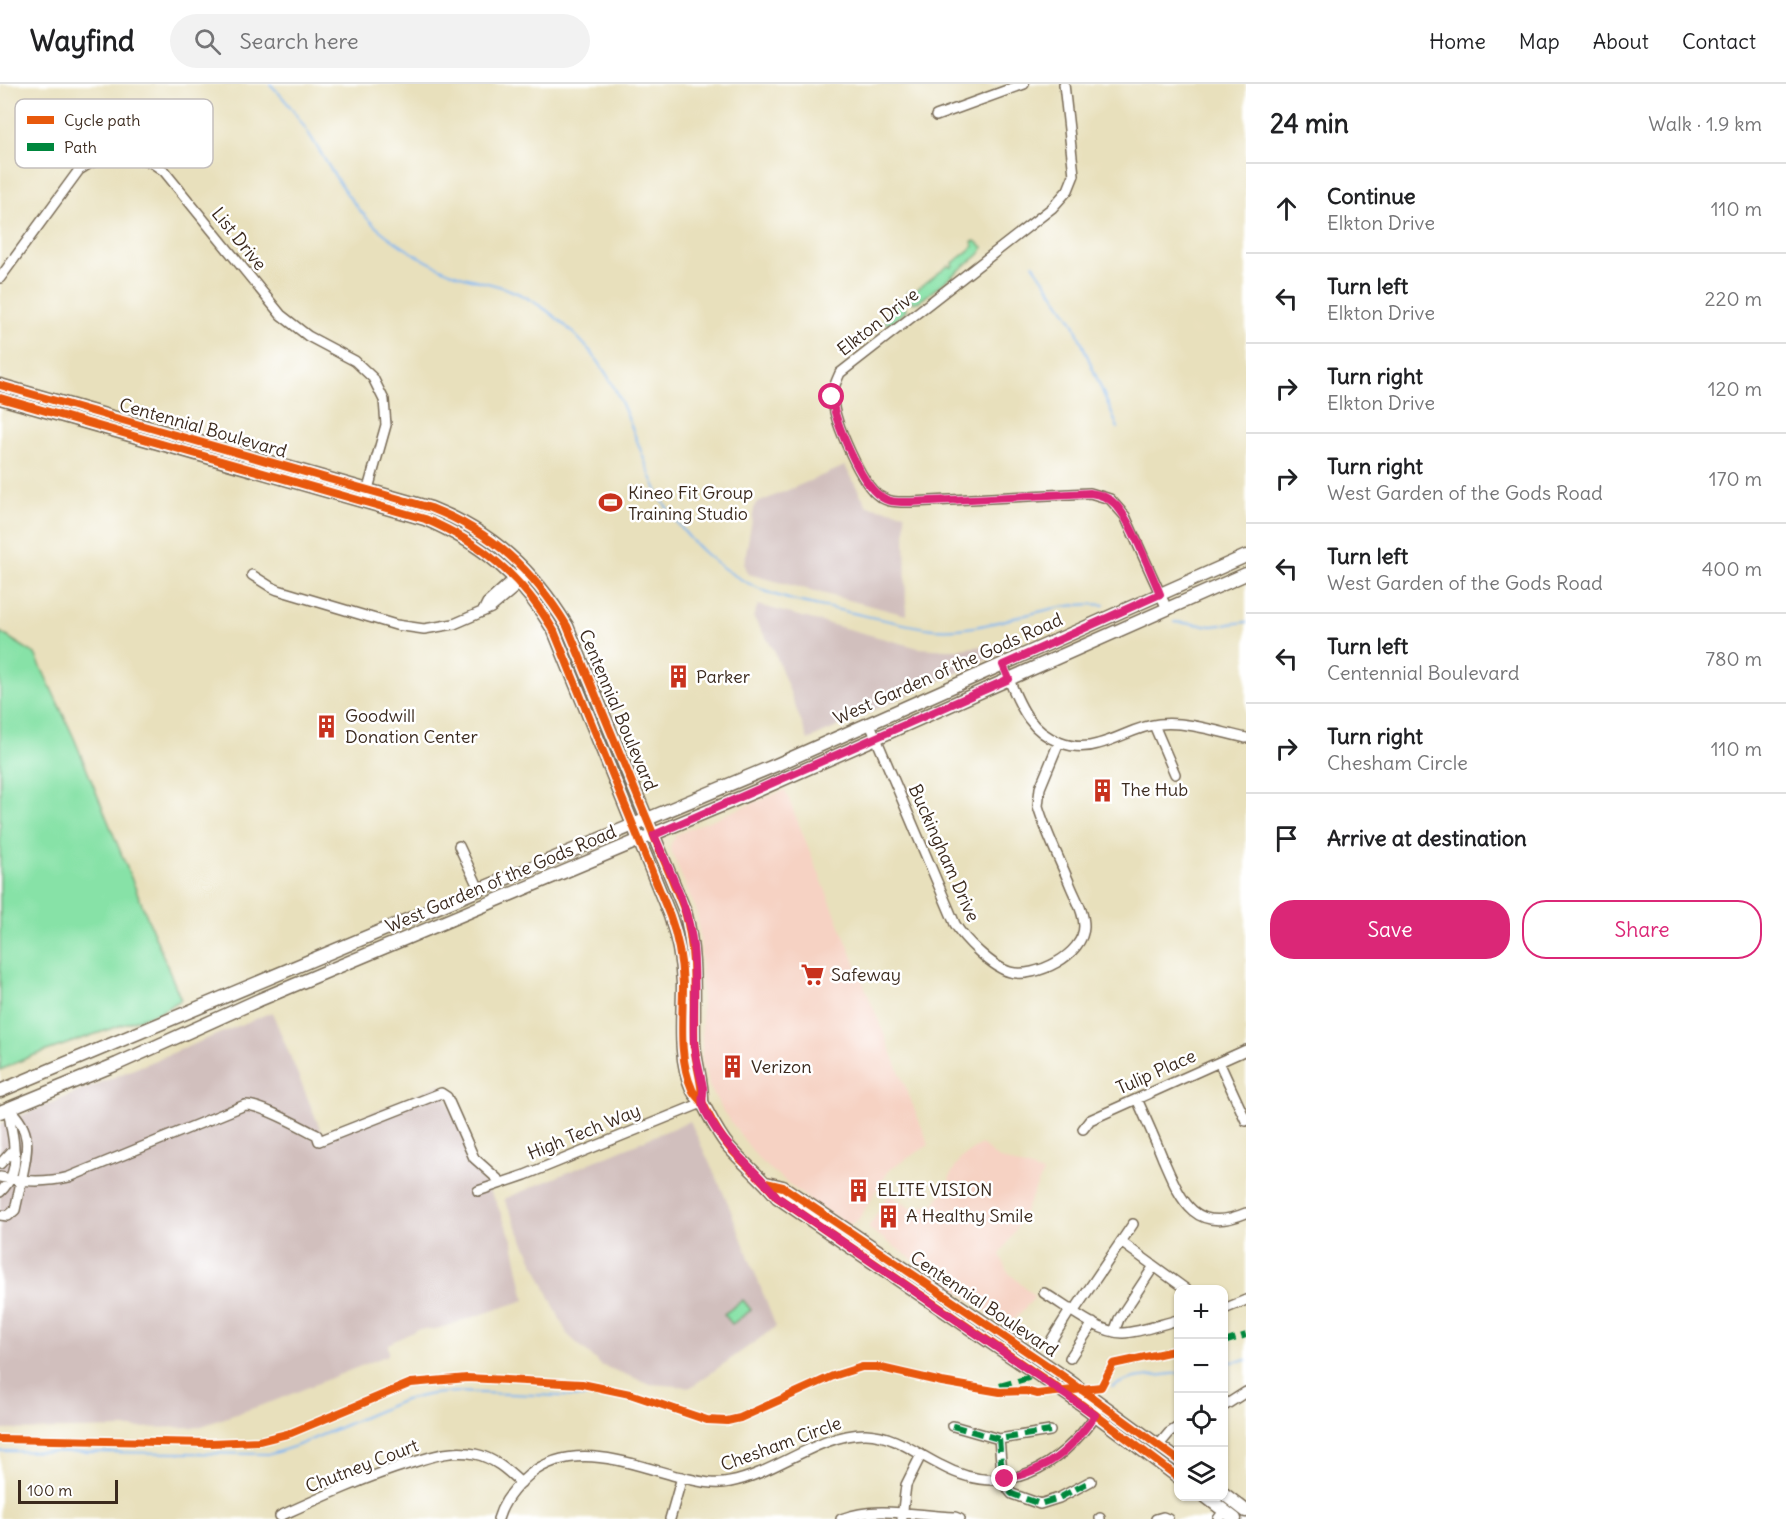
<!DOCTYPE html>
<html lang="en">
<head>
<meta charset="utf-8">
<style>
  body { margin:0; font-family:Delius,sans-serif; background:#f2f2f2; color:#202124 }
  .controls { position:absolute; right:18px; bottom:18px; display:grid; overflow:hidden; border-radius:12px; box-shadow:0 2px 4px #0004 }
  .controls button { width:54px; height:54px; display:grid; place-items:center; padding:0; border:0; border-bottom:2px solid #e0e0e0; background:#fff; color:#202124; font:30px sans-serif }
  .scale { position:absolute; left:18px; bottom:15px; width:100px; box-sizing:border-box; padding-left:6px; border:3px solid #3b2a1e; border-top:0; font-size:16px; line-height:21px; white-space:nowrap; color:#3b2a1e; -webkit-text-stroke:4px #fff; paint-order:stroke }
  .stop { position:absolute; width:18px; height:18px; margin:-14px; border:4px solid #db2777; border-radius:50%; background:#fff }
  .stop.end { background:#db2777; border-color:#fff; box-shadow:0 2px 6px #0008 }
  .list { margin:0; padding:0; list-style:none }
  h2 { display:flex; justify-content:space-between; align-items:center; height:78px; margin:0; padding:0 24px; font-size:26px }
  h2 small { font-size:20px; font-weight:400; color:#757577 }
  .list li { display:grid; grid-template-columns:39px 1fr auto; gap:18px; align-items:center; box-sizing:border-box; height:90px; padding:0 24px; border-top:2px solid #e0e0e0 }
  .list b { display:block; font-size:22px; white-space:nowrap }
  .list p { margin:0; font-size:20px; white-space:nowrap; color:#757577 }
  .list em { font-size:20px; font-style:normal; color:#757577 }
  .actions { display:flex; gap:12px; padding:18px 24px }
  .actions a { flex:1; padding:14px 0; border:2px solid #db2777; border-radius:24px; text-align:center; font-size:21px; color:#db2777 }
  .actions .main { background:#db2777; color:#fff }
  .icon { flex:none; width:33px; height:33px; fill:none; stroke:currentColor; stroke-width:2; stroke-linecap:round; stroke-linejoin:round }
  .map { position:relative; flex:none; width:1246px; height:1435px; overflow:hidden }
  header { display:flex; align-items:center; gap:36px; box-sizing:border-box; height:84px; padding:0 30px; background:#fff; border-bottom:2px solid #e0e0e0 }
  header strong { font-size:28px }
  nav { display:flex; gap:33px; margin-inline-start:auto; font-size:21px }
  .search { width:420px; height:54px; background:#f2f2f2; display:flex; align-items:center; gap:15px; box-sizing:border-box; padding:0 21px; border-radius:33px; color:#757577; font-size:22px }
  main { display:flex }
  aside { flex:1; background:#fff }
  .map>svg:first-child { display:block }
  .built { fill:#f6d2c3 }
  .industrial { fill:#d1bfbd }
  .green { fill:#87e2a7; stroke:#618662; stroke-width:1.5 }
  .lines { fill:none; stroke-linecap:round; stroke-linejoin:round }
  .stream { stroke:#82b7f0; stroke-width:2 }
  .minor-casing { stroke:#786a55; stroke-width:12 }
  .major-casing { stroke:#786a55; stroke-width:15 }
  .minor { stroke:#fff; stroke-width:9 }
  .major { stroke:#fff; stroke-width:12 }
  .quiet { stroke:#00873e; stroke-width:6; stroke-dasharray:12 6; stroke-linecap:butt }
  .cycleway-casing { stroke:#fff; stroke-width:11 }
  .cycleway { stroke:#e8590c; stroke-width:8 }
  .route { stroke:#db2777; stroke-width:8 }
  .labels { text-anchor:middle; stroke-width:5; stroke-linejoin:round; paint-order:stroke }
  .street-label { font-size:18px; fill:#3b2a1e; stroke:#fff }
  .poi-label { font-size:18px; fill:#3b2a1e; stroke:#fff; text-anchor:start }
  .key { fill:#fff; stroke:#c4bfbc; stroke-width:1.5 }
  .key-label { font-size:16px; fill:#3b2a1e }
</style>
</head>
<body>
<header>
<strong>Wayfind</strong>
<div class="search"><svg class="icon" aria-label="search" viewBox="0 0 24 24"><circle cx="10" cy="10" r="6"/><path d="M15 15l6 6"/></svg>Search here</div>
<nav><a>Home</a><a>Map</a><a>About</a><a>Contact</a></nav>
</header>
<main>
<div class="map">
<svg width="1246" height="1435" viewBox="0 0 1246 1435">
  <rect width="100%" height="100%" fill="#fff"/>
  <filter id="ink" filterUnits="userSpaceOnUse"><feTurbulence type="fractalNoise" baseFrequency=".0167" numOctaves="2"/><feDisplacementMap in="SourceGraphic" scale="12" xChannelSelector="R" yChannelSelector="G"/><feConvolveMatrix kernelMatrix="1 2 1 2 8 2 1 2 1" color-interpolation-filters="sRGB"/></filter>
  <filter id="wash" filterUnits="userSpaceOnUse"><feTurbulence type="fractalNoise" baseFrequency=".008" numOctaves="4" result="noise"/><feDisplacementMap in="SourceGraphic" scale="24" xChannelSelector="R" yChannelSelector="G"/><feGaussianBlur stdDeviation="1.35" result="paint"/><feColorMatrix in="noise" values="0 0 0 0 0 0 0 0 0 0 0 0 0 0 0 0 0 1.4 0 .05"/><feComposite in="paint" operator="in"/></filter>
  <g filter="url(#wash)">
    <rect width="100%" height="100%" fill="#e8e0bc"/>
    <!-- built -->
    <path class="built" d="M 785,706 L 929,1061 L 890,1085 L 858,1136 L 853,1140 L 848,1140 L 813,1119 L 760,1077 L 724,1029 L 709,1002 L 702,978 L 701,866 L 698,838 L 696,826 L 670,765 L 671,760 L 677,750 Z
      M 981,1060 L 997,1074 L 1043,1089 L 1018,1142 L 1000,1171 L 1008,1188 L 1035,1213 L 1008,1242 L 868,1144 L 889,1110 L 913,1125 L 935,1119 L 949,1099 L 950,1091 L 961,1074 Z"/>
    <!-- industrial -->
    <path class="industrial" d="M 845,382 L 867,422 L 905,429 L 906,531 L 748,490 L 744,479 L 755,420 Z
      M 758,521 L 919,564 L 951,566 L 998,560 L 1004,568 L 808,656 L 774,566 L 753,533 Z
      M 272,928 L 322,1049 L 441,1000 L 478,1089 L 496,1118 L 513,1158 L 525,1216 L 437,1245 L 417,1246 L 388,1260 L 388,1271 L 274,1317 L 199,1343 L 0,1346 L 0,1040 Z
      M 690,1037 L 727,1117 L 776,1243 L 691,1303 L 650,1300 L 601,1281 L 567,1250 L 504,1115 Z"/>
    <!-- green -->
    <path class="green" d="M 975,157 L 983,163 L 981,169 L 920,217 L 913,219 L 907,212 L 907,207 L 912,209 L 948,182 L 952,183 L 953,179 L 974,162 L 972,158 Z
      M 901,218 L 906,225 L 905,228 L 888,241 L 884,236 L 885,232 Z
      M 0,548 L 35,570 L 74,654 L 181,916 L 162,927 L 29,973 L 0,986 Z
      M 743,1216 L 751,1226 L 732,1240 L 724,1230 Z"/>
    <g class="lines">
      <!-- stream -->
      <path class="stream" d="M 270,0 C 317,45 333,111 386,151 C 408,167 432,182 458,191 C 475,197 493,199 510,206 C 538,217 560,235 580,256 C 617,292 632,346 651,393 C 676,452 724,496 785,514 C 806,520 827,523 848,528 C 876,534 904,541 933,545 C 993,550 1046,515 1104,521
        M 1033,180 L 1073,238 L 1118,344
        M 1174,538 L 1212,542 L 1246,538
        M 1224,1279 L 1246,1276
        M 1112,1303 C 1137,1289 1152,1294 1178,1289
        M 0,1367 L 271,1370 L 296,1362 L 404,1316 L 431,1310 L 456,1308 L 586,1313"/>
    </g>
  </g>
  <g filter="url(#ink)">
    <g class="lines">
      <defs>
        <path id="minor" d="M 1064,0 L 1074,91 L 1068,106 L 1052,124 L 840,289 C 836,298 832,306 833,316 C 834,337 862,401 879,412 C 889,419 900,418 911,418 L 1090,409 L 1110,415 L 1125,432 L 1167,525
          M 936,32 L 1024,0
          M 0,194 L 79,86 C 108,66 136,65 164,87 L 281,231 L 308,252 L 355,277 L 373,294 L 384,316 L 386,341 L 366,412
          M 252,491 L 271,503 L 278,506 L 396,541 L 424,545 L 454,540 L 491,524 L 523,497
          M 483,527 L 487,519 L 519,490
          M 1003,581 C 1011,599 1017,619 1029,635 C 1044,656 1073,668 1098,660 C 1119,655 1137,642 1159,640 C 1187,637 1219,648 1246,654
          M 870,640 L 955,840 C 964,855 992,883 1010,888 C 1035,895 1084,871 1084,842 C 1084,828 1076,815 1071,803 C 1060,776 1046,749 1038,722 L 1040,704 L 1059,658
          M 1154,641 L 1175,690
          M 459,762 L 480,807
          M 1219,978 L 1246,1037
          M 1137,1015 C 1146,1035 1155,1055 1163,1075 C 1181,1116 1194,1151 1246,1129
          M 1083,1045 L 1090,1036 L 1246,966
          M 0,1080 L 14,1065 C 14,1051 9,1039 9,1025
          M 0,1093 C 24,1098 45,1099 69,1093 L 245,1021 C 260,1020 301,1043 317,1051 L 319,1057 L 441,1009 L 447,1013 L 474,1074 L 502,1099
          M 478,1107 L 525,1091 L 702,1019
          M 0,1108 C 12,1097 17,1081 14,1065
          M 0,1131 L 8,1132 L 15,1126 C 17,1117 19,1108 21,1098 C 27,1068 34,1048 9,1025
          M 1121,1158 L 1187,1206
          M 1044,1209 C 1066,1222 1098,1249 1123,1249 C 1141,1248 1161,1240 1178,1236
          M 1224,1225 L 1246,1216
          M 1074,1227 L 1133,1140
          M 1114,1248 L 1119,1235 L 1154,1182
          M 1049,1260 L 1071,1225
          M 1070,1274 L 1093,1239
          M 1224,1322 L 1246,1308
          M 953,1342 L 999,1355 L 1050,1347
          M 999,1355 C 1001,1371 1000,1398 1012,1410 L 1040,1420 L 1059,1414 L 1091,1397
          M 1158,1362 L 1169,1349 L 1178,1343
          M 280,1432 C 322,1413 363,1394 408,1380 C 430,1373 451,1365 475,1370 C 494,1374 507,1386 521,1399
          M 902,1434 L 906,1401 L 921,1371
          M 1100,1434 L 1100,1435
          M 498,1435 C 503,1418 515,1403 529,1391 C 572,1356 629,1379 676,1392 C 694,1396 712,1402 730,1398 C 774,1390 821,1349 866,1350 C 894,1351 916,1369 940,1381 C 1006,1417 1060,1383 1098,1328
          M 670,1435 L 682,1393
          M 841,1435 C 878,1421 917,1432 955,1433 L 960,1435
          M 1156,1435 L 1163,1433 L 1168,1435
          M 1218,1435 L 1224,1427"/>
        <path id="major" d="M 0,301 L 431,424 C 492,448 533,486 567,542 L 685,827 C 697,871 693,914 694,958 C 695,979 703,998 702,1019
          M 0,314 L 425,435 C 482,459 522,493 554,547 L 670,832 C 678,854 682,877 683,900 C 683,934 678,974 692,1005 C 694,1011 700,1015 703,1020 C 711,1035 718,1050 729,1063 C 745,1081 763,1095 777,1113 L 1081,1320 L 1178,1393
          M 0,1007 L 776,681 L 1246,472
          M 0,1028 L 117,980 L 259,916 L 761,705 L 1246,490
          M 766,1099 L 783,1103 L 853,1150 L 1060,1290 L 1178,1376
          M 1224,1410 L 1246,1427
          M 1205,1412 L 1235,1435"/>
      </defs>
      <!-- minor casing -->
      <use href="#minor" class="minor-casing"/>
      <!-- major casing -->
      <use href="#major" class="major-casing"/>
      <!-- minor -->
      <use href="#minor" class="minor"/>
      <!-- major -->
      <use href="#major" class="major"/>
      <!-- quiet -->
      <path class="quiet" d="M 1224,1258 L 1246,1251
        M 1000,1302 L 1028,1294 L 1034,1289
        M 953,1342 L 999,1355 L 1050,1347
        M 999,1355 C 1001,1371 1000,1398 1012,1410 L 1040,1420 L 1059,1414 L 1091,1397"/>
      <defs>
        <path id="cycleway" d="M 0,301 L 431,424 C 492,448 533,486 567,542 L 685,827 C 697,871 693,914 694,958 C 695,979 703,998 702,1019
          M 0,314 L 425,435 C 482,459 522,493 554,547 L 670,832 C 678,854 682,877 683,900 C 683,934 678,974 692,1005 C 694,1011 700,1015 703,1020 C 711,1035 718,1050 729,1063 C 745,1081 763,1095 777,1113 L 1081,1320 L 1178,1393
          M 766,1099 L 783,1103 L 853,1150 L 1060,1290 L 1178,1376
          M 0,1355 L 211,1359 L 259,1357 L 291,1349 L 411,1299 L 467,1294 L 582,1300 L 630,1310 L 707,1336 L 727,1337 L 740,1334 L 833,1292 L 862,1283 L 877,1283 L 942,1298 L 1000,1308 L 1026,1307 L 1037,1310 L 1101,1303 L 1113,1280 L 1178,1266"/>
      </defs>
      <!-- cycleway casing -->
      <use href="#cycleway" class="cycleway-casing"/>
      <!-- cycleway -->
      <use href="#cycleway" class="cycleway"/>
    </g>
  </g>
  <g class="lines" filter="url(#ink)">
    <!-- route -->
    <path class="route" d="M 832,313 C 834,336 861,400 880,412 C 889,419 900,418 911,418 L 1090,409 C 1099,410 1108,413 1115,420 C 1130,434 1151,489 1160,510 L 1003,581 L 1009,595 L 654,751 C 669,787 689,823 693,863 C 696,895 693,926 694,958 C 695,974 700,988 703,1003 C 704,1009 701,1015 703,1021 C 718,1060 753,1082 777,1113 L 1095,1331 C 1070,1367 1049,1386 1005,1395"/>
  </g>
  <!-- icons -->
  <defs>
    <symbol id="stadium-bare" viewBox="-9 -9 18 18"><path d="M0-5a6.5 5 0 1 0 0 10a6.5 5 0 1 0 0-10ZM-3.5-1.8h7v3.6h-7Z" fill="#c8321e" stroke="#fff" stroke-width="2.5" paint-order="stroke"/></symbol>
    <symbol id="building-bare" viewBox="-9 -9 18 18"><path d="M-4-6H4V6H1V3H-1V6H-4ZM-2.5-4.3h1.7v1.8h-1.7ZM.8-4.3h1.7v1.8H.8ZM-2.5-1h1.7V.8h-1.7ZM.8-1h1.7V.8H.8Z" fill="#c8321e" stroke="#fff" stroke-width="2.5" paint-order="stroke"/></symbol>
    <symbol id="supermarket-bare" viewBox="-9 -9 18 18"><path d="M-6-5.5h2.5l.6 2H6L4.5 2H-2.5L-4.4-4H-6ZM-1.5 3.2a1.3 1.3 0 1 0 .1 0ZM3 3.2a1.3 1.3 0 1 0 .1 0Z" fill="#c8321e" stroke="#fff" stroke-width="2.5" paint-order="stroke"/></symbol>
  </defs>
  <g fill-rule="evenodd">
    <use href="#stadium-bare" x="594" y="402" width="33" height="33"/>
    <use href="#building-bare" x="662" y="576" width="33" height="33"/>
    <use href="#building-bare" x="310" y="626" width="33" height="33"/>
    <use href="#building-bare" x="1086" y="690" width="33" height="33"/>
    <use href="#supermarket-bare" x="796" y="874" width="33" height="33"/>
    <use href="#building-bare" x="716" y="966" width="33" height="33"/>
    <use href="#building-bare" x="842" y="1090" width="33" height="33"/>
    <use href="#building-bare" x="872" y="1116" width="33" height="33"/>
  </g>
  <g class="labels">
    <!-- street labels -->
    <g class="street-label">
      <text transform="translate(239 155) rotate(51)" y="6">List Drive</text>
      <text transform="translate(878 238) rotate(-38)" y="6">Elkton Drive</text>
      <text transform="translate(203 344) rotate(16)" y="6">Centennial Boulevard</text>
      <text transform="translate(948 585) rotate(-24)" y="6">West Garden of the Gods Road</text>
      <text transform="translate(618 626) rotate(67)" y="6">Centennial Boulevard</text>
      <text transform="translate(944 769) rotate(66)" y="6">Buckingham Drive</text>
      <text transform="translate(501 795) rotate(-23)" y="6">West Garden of the Gods Road</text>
      <text transform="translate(1156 988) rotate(-24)" y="6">Tulip Place</text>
      <text transform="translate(584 1048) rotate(-22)" y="6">High Tech Way</text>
      <text transform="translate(984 1220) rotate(34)" y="6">Centennial Boulevard</text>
      <text transform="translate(781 1360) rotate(-20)" y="6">Chesham Circle</text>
      <text transform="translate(362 1382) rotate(-21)" y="6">Chutney Court</text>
    </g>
    <!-- poi labels -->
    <g class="poi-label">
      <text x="628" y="415">Kineo Fit Group<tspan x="628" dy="21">Training Studio</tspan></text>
      <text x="696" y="599">Parker</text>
      <text x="345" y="638">Goodwill<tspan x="345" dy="21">Donation Center</tspan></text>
      <text x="1121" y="712">The Hub</text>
      <text x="831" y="897">Safeway</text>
      <text x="751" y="989">Verizon</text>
      <text x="877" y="1112">ELITE VISION</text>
      <text x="906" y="1138">A Healthy Smile</text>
    </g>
  </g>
  <!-- legend -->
  <rect x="15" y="15" width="198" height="69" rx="9" class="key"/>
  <rect x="27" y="32" width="27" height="8" fill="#e8590c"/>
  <rect x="27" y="59" width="27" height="8" fill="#00873e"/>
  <g class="key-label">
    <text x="64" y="42">Cycle path</text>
    <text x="64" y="69">Path</text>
  </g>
</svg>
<div class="controls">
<button>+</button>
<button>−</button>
<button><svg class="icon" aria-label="locate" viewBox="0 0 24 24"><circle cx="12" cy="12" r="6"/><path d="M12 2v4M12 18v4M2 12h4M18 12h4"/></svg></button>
<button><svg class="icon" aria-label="layers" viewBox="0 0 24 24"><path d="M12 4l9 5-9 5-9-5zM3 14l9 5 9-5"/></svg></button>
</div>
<div class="scale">100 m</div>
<div class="stop" style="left:832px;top:313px"></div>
<div class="stop end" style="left:1005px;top:1395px"></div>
</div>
<aside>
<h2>24 min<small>Walk · 1.9 km</small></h2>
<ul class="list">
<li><svg class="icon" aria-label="ahead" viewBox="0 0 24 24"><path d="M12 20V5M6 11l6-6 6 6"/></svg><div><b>Continue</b><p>Elkton Drive</p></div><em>110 m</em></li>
<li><svg class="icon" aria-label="left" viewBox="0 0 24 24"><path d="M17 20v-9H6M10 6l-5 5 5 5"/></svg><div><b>Turn left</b><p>Elkton Drive</p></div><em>220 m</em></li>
<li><svg class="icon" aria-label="right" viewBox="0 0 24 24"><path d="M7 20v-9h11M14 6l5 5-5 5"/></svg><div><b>Turn right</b><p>Elkton Drive</p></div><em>120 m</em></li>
<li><svg class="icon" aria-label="right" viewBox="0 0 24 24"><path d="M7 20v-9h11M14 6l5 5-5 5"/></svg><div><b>Turn right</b><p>West Garden of the Gods Road</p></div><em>170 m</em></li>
<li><svg class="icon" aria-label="left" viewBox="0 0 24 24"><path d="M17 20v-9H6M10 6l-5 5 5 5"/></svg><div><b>Turn left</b><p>West Garden of the Gods Road</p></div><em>400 m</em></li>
<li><svg class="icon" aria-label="left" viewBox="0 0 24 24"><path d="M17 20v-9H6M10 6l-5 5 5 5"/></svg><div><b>Turn left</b><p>Centennial Boulevard</p></div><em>780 m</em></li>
<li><svg class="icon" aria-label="right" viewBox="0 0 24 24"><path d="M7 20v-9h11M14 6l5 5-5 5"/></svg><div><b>Turn right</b><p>Chesham Circle</p></div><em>110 m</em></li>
<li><svg class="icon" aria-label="arrive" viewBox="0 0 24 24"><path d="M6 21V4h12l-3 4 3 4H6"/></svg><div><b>Arrive at destination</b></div></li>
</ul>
<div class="actions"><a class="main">Save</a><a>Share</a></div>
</aside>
</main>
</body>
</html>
